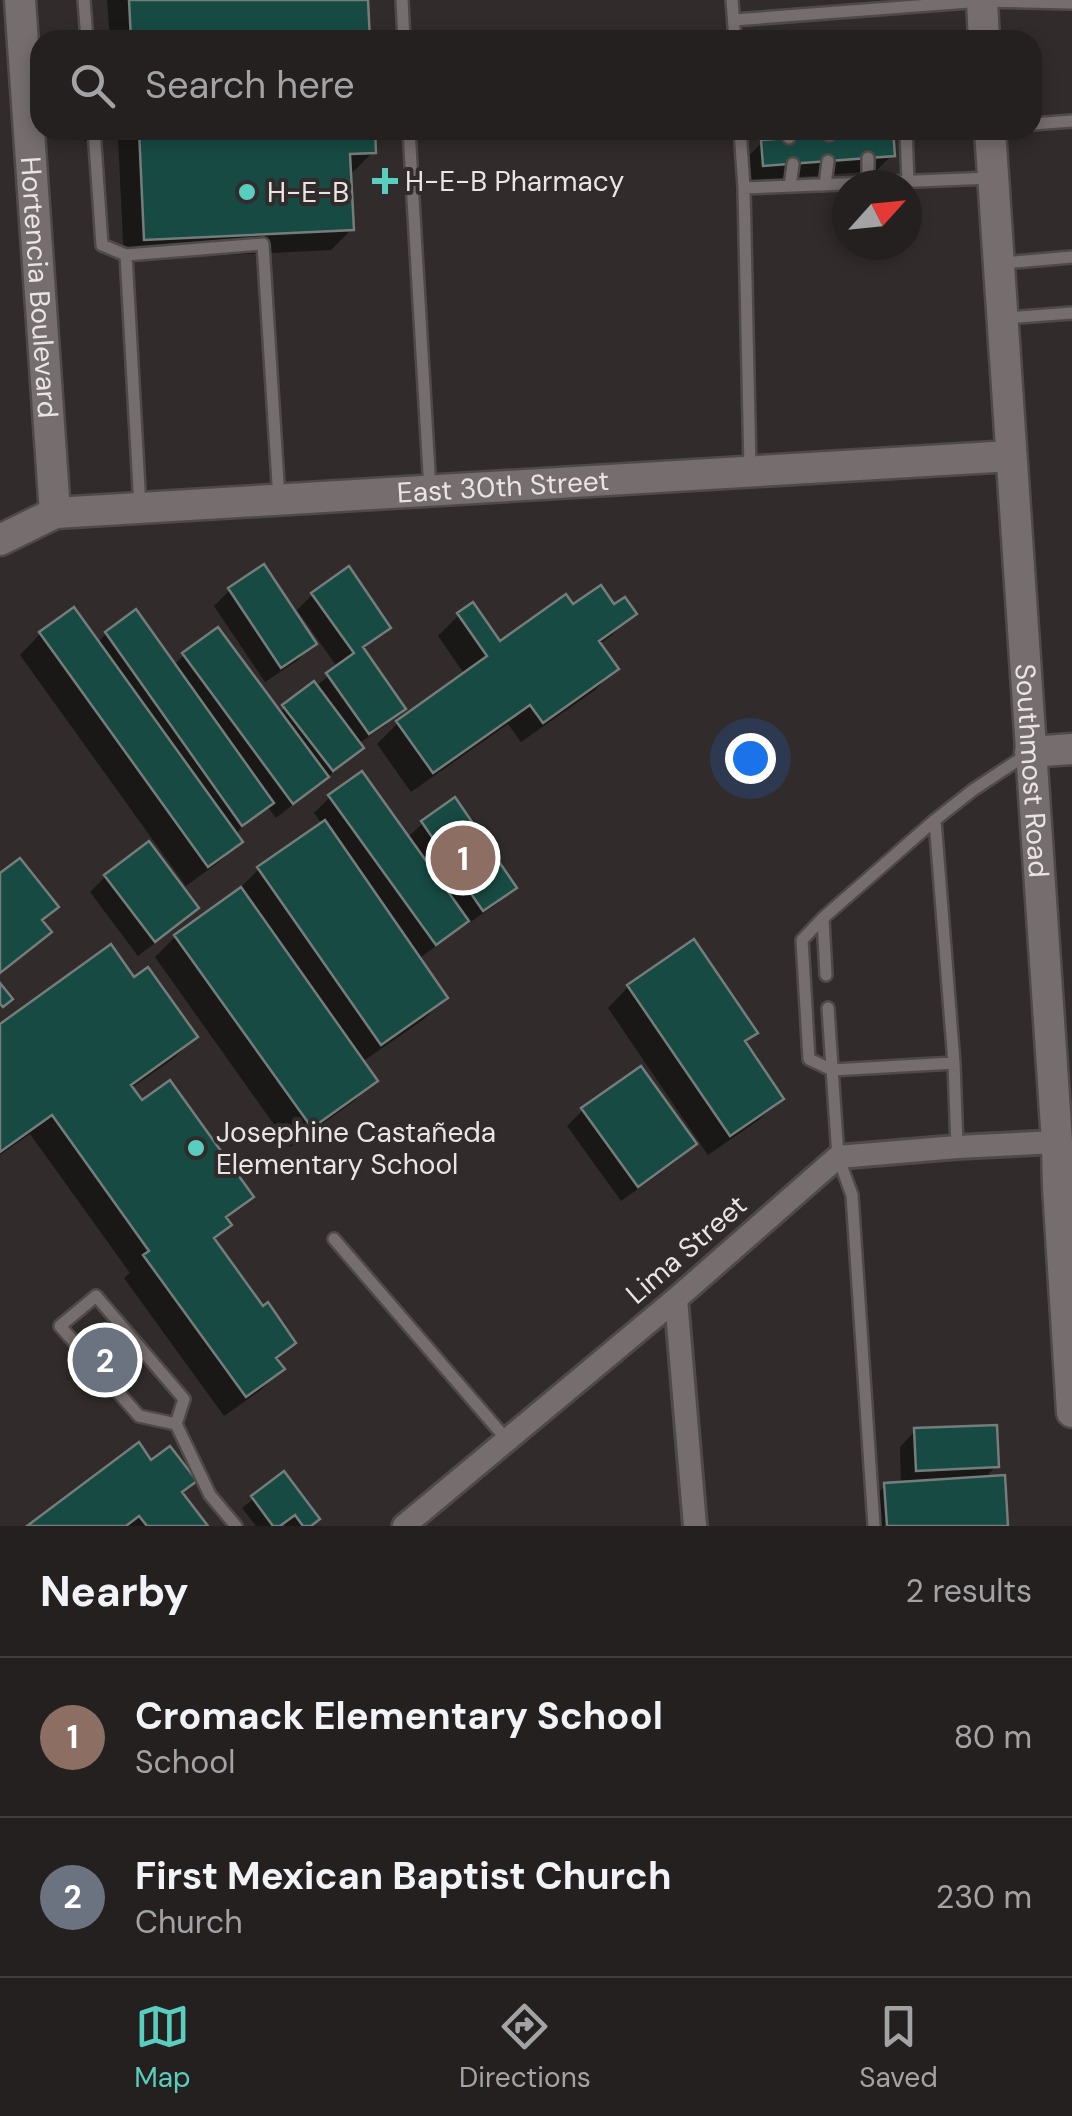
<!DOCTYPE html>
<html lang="en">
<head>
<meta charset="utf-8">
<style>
  body { margin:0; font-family:"DM Sans",sans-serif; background:#312d2d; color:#f1f3f6 }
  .compass { position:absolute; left:832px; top:170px; width:90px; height:90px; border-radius:50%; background:#252020; box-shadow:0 5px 15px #0003; rotate:63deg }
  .you { position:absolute; left:750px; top:758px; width:35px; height:35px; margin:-25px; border:8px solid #fff; border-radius:50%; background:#1a73e8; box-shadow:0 0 0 15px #1a73e833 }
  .badge { display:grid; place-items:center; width:65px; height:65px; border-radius:50%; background:#59cebf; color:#fff; font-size:32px; font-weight:700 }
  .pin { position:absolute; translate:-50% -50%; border:5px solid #fff; box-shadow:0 2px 10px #0006 }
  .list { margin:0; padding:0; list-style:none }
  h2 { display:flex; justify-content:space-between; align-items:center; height:130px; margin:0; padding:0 40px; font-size:42px }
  h2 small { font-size:32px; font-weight:400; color:#a3a3a5 }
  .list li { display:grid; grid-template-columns:65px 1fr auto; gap:30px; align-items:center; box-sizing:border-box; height:160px; padding:0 40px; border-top:2px solid #423e3e }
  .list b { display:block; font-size:38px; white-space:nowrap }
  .list p { margin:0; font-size:32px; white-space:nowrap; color:#a3a3a5 }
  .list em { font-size:32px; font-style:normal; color:#a3a3a5 }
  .icon { flex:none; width:55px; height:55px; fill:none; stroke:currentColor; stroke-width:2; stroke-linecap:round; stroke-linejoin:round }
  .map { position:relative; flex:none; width:1072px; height:1526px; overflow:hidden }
  .search { position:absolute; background:#252020; box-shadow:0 5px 15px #0003; left:30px; right:30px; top:30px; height:110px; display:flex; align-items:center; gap:25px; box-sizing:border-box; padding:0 35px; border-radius:30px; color:#a3a3a5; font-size:38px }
  .sheet { height:450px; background:#252020 }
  nav { display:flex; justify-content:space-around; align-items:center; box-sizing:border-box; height:140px; border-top:2px solid #423e3e; background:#252020; font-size:28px; color:#a3a3a5 }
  nav a { display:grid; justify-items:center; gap:5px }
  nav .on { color:#59cebf }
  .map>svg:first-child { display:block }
  .shadow { fill:#0007 }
  .building { fill:#174a43; stroke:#757d7b; stroke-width:2.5 }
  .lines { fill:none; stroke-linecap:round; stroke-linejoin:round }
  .lane-casing { stroke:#4f4a4a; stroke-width:16 }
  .street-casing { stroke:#4f4a4a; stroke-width:28 }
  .secondary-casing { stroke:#4f4a4a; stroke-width:35 }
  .lane { stroke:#766e6e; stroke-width:11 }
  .street { stroke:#766e6e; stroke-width:22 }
  .secondary { stroke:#766e6e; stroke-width:30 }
  .poi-dot { fill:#59cebf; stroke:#312b2b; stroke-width:4 }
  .labels { text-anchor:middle; stroke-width:8; stroke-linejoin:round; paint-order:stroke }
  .poi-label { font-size:28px; fill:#eae5e5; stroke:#312b2b; text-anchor:start }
  .street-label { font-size:28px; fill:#eae5e5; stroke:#312b2b }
</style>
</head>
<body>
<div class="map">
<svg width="1072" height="1526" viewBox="0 0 1072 1526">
  <rect width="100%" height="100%" fill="#312b2b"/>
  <!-- shadow -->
  <path class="shadow" d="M 107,0 L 365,0 L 367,40 L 110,40 Z
    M 83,130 L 372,130 L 373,152 L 352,173 L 349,173 L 352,229 L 331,250 L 124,260 L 118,139 L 84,141 Z
    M 762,143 L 892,155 L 876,171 L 748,181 L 746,158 Z
    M 230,590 L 314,644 L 298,660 L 265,682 L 214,606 Z
    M 313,594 L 388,627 L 362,650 L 402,708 L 387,724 L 358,744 L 361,747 L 345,763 L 276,818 L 267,806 L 235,834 L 240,842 L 219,862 L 186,886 L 20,655 L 40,634 L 73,610 L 97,643 L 106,634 L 173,666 L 184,655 L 278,713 L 315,687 L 338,668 L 297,610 Z
    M 572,608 L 614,608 L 633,614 L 612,635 L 598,645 L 616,669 L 595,690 L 521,742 L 508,724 L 411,792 L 377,744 L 398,723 L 465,675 L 438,636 L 459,615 L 500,644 Z
    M 330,797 L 407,838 L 423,823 L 514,887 L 498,903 L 466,925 L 464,922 L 450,936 L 418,959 L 445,998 L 424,1019 L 362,1062 L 375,1080 L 354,1101 L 290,1147 L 155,957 L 176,936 L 238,890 L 259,869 L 323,825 L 314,813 Z
    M 106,876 L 196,908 L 180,924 L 138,956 L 90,892 Z
    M 134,980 L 195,1037 L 174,1058 L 130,1089 L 141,1104 L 251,1196 L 225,1220 L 229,1225 L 213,1241 L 262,1309 L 293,1343 L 275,1360 L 281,1369 L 261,1390 L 224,1416 L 124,1278 L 130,1273 L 30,1134 L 0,1155 L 0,1027 Z
    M 628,987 L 755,1032 L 743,1044 L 781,1098 L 760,1119 L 708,1155 L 608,1008 Z
    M 583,1110 L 694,1144 L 678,1160 L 621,1201 L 567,1126 Z
    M 915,1431 L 996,1466 L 984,1479 L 1006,1526 L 866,1526 L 865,1506 L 886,1485 L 901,1484 L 900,1447 Z
    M 151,1463 L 193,1481 L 180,1494 L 205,1526 L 31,1526 Z
    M 283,1475 L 309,1526 L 285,1526 L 283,1523 L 280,1526 L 256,1526 L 242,1508 Z"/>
  <!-- building -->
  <path class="building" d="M 129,0 L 368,0 L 370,40 L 131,40 Z
    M 139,130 L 375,130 L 376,153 L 350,154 L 354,230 L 144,240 Z
    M 893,130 L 895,156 L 763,166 L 761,140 Z
    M 264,564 L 317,644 L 281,668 L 228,588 Z
    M 349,566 L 391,628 L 363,647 L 406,709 L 369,734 L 326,673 L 354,653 L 311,593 Z
    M 601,585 L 614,604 L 625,597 L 637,614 L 599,641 L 619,669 L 543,723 L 530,705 L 433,773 L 396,721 L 487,656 L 457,613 L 473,602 L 500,641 L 566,594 L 573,604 Z
    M 74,607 L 243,842 L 208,867 L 39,632 Z
    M 136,609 L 274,803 L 242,826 L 105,632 Z
    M 218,627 L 329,777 L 293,804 L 182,653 Z
    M 314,681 L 364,748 L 333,771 L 282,705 Z
    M 362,771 L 469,921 L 436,945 L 328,795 Z
    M 455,797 L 517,888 L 483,911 L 421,821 Z
    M 325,820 L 448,998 L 381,1045 L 257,867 Z
    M 149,841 L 199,908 L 155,942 L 104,875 Z
    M 20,858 L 59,907 L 42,920 L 52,932 L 0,973 L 0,873 Z
    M 241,887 L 378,1081 L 312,1128 L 174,935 Z
    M 694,939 L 758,1033 L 745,1041 L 784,1099 L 730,1136 L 627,985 Z
    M 111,944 L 134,977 L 148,967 L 198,1037 L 131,1085 L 142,1100 L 170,1080 L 254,1197 L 226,1217 L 232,1225 L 214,1238 L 263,1306 L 268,1302 L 296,1343 L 276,1358 L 285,1369 L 246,1397 L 143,1255 L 149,1251 L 52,1115 L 0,1152 L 0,1024 Z
    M 0,983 L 13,999 L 3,1007 L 0,1004 Z
    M 641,1066 L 697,1144 L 638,1187 L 581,1108 Z
    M 997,1425 L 999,1467 L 916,1471 L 914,1428 Z
    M 139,1442 L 151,1460 L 170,1446 L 197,1481 L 182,1492 L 208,1526 L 147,1526 L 139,1516 L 126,1526 L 27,1526 Z
    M 284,1471 L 320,1519 L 311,1526 L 303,1526 L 295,1515 L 280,1526 L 273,1526 L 251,1496 Z
    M 1005,1475 L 1008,1526 L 887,1526 L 884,1483 Z"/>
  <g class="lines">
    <defs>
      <path id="lane" d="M 84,0 L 87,40
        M 402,0 L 404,40
        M 732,0 L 735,40
        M 734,20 L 982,1 L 1072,3
        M 1032,124 L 1072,121
        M 94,130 L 102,245 L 126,255
        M 409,130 L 430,490
        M 740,130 L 744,188 L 991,178
        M 789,130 L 789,138
        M 869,130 L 869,132
        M 906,130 L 908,182
        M 829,135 L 829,130
        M 868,183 L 868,158
        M 825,185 L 828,161
        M 790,186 L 793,164
        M 744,188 L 750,469
        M 1003,263 L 1072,257
        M 1006,318 L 1072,313
        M 140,507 L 126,255 L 263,244 L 279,499
        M 823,918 L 802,940 L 809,1059 L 832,1070 L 954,1063
        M 826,975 L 823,918 L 935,820
        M 828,1008 L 838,1157 L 852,1195 L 874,1526
        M 957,1147 L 954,1063 L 935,820 L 973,790 L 1026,755
        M 334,1239 L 507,1440
        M 176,1424 L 139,1416 L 60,1326 L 96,1296 L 184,1399 L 176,1424 L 210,1495 L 236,1526"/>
      <path id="street" d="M 676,1299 L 695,1526
        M 404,1526 L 676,1299 L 838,1157 L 957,1147 L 1057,1142"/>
      <g id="secondary">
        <path id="s1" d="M 20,0 L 55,513"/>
        <path d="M 982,0 L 984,40"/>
        <path id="s2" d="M 990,130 L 1057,1142 L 1058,1187 L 1072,1412"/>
        <path id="s3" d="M 0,540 L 55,513 L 1011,456"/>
        <path d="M 1030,752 L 1072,749"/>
      </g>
    </defs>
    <!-- lane casing -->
    <use href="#lane" class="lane-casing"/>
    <!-- street casing -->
    <use href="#street" class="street-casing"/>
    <!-- secondary casing -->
    <use href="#secondary" class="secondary-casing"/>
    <!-- lane -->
    <use href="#lane" class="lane"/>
    <!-- street -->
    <use href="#street" class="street"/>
    <!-- secondary -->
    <use href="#secondary" class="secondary"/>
  </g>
  <!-- markers -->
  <g class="poi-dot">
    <path d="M380 166h10v10h10v10h-10v10h-10v-10h-10v-10h10z"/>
    <circle cx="247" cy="192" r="10"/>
    <circle cx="196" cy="1148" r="10"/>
  </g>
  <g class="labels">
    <!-- poi labels -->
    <g class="poi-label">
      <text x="405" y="191">H-E-B Pharmacy</text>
      <text x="267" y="202">H-E-B</text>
      <text x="216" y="1142">Josephine Castañeda<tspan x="216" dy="32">Elementary School</tspan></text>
    </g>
    <!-- street labels -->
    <g class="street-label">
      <text dy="10" stroke="none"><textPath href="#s1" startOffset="288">Hortencia Boulevard</textPath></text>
      <text dy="10" stroke="none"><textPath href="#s3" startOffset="510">East 30th Street</textPath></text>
      <text dy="10" stroke="none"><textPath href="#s2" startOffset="642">Southmost Road</textPath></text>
      <text transform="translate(686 1249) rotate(-41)" y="10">Lima Street</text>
    </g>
  </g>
</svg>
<svg class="compass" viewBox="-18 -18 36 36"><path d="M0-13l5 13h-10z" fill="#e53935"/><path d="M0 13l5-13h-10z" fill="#a3a3a5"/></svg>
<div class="you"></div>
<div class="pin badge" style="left:463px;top:858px;background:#8d6e63">1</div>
<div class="pin badge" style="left:105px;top:1360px;background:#6b7280">2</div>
<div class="search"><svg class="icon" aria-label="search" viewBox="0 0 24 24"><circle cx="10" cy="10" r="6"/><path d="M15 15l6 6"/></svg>Search here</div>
</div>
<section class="sheet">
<h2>Nearby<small>2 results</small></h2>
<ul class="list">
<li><span class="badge" style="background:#8d6e63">1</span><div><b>Cromack Elementary School</b><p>School</p></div><em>80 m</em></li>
<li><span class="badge" style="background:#6b7280">2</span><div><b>First Mexican Baptist Church</b><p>Church</p></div><em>230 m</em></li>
</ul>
</section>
<nav>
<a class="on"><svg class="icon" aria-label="map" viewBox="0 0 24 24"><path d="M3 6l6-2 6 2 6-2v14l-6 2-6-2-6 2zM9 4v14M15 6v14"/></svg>Map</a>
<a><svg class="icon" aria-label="directions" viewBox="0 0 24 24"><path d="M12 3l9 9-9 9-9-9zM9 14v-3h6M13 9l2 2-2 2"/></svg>Directions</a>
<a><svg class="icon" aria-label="saved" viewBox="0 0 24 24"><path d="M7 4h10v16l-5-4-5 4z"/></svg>Saved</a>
</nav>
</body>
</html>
